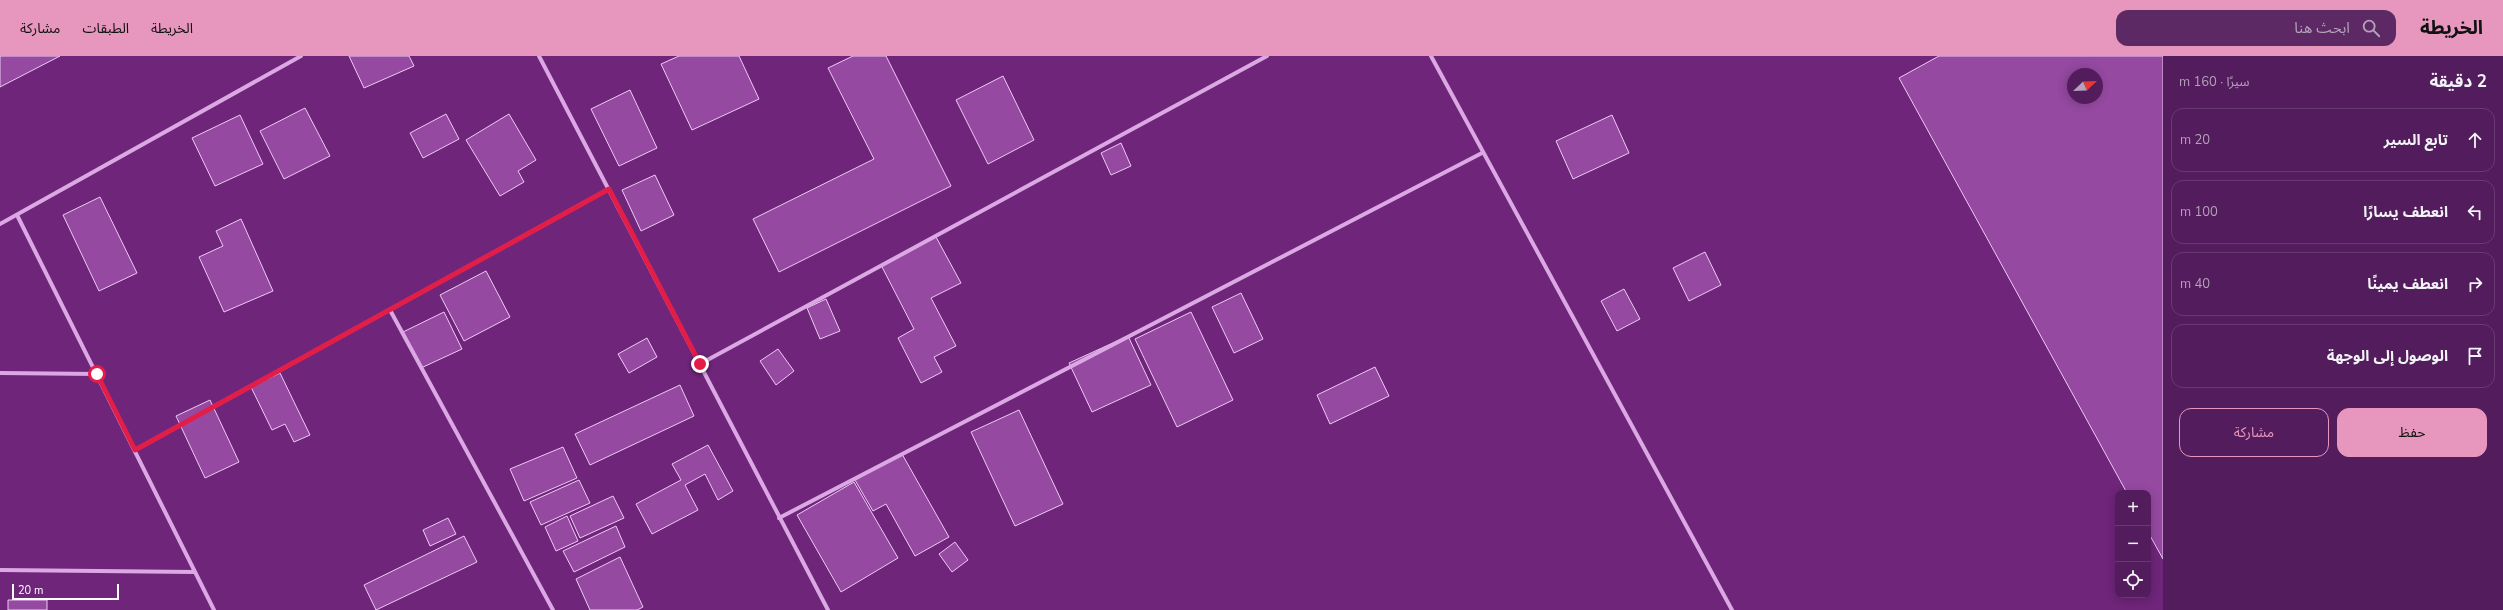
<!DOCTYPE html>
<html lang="ar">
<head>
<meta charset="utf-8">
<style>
  body { margin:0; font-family:"Nunito Sans","Noto Sans Arabic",sans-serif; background:#5c2965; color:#f1f3f6; direction:rtl }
  .controls { position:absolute; right:12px; bottom:12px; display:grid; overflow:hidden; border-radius:8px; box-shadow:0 2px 10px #0003 }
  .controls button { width:36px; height:36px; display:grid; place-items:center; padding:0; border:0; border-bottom:1px solid #693a72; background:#531c5c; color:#f1f3f6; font:20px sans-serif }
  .compass { position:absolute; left:2067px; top:12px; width:36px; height:36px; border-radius:50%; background:#531c5c; box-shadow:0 2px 10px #0003; rotate:67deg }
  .scale { position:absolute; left:12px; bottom:10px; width:107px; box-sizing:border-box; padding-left:4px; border:2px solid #fff; border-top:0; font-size:11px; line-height:14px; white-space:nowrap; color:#fff; -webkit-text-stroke:3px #6f257a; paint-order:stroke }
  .stop { position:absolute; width:12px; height:12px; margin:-9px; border:3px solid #e11d48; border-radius:50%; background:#fff }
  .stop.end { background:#e11d48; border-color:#fff; box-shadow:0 1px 4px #0008 }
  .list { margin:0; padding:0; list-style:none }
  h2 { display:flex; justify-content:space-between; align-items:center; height:52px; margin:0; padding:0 16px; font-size:17px }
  h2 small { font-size:13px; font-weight:400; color:#b5a1bb }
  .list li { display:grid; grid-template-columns:26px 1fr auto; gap:12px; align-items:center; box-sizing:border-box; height:64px; margin:0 8px 8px; padding:0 8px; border:1px solid #693a72; border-radius:12px }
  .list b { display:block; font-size:15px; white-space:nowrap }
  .list em { font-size:13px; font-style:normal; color:#b5a1bb }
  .actions { display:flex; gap:8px; padding:12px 16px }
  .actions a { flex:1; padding:9px 0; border:1px solid #e797bd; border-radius:12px; text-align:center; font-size:14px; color:#e797bd }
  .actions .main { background:#e797bd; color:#111 }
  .icon { flex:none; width:22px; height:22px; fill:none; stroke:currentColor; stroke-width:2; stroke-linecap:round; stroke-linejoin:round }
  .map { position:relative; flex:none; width:2163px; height:554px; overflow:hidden; direction:ltr }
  header { display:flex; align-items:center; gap:24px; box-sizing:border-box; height:56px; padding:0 20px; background:#e797bd; color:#111 }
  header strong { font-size:19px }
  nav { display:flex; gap:22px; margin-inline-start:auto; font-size:14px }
  .search { width:280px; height:36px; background:#5c2965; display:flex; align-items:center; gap:10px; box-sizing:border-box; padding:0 14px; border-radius:12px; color:#b5a1bb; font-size:15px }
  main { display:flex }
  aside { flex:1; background:#531c5c }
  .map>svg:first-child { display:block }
  .building { fill:#9549a1; stroke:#edcbf3; fill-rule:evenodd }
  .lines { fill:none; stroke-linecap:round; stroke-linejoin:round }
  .minor { stroke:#dba8e4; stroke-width:4 }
  .route { stroke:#e11d48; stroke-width:5 }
</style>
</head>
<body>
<header>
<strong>الخريطة</strong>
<div class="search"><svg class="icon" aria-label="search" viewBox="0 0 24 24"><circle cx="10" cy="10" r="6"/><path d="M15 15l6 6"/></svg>ابحث هنا</div>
<nav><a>الخريطة</a><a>الطبقات</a><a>مشاركة</a></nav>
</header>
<main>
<aside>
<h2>2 دقيقة<small>سيرًا · 160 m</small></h2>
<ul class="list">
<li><svg class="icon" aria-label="ahead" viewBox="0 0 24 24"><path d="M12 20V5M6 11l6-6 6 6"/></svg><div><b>تابع السير</b></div><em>20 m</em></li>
<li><svg class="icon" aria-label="left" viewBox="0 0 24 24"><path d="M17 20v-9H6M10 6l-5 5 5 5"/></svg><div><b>انعطف يسارًا</b></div><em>100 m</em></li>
<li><svg class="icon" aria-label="right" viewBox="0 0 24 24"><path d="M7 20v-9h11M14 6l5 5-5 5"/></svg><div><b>انعطف يمينًا</b></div><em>40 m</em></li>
<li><svg class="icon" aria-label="arrive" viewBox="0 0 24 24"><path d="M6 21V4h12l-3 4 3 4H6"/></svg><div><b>الوصول إلى الوجهة</b></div></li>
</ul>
<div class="actions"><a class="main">حفظ</a><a>مشاركة</a></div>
</aside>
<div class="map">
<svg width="2163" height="554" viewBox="0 0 2163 554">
  <rect width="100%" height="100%" fill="#6f257a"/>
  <!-- building -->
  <path class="building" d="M 0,0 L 60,0 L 0,31 Z
    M 349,0 L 409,0 L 414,10 L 364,32 Z
    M 679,0 L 739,0 L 759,43 L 692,74 L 661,8 Z
    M 853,0 L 886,0 L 951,130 L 779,216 L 753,163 L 874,103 L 828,12 Z
    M 1939,0 L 2163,0 L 2163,503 L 2148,476 L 2148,437 L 2127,437 L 1899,22 ZM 2073,18 L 2097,18 L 2097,42 L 2073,42 Z
    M 1003,20 L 1034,84 L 988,108 L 956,44 Z
    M 630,34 L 657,92 L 619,110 L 591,53 Z
    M 305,52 L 330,100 L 284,123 L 260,75 Z
    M 446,58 L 459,83 L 423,102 L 410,77 Z
    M 509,58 L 536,104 L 518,115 L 524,126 L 500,140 L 466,84 Z
    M 240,59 L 263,108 L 215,130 L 192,82 Z
    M 1612,59 L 1629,97 L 1573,123 L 1556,85 Z
    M 1121,87 L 1131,110 L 1111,119 L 1101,97 Z
    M 655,119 L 674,159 L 641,175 L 622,134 Z
    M 100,141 L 137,217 L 99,235 L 63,159 Z
    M 241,163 L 273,235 L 224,256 L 199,201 L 223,190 L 216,175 Z
    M 936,181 L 961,227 L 931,242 L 956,290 L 934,301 L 942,316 L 921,327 L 898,282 L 914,273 L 881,209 Z
    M 1705,196 L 1721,229 L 1689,245 L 1673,212 Z
    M 486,215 L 510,261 L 464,285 L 440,239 Z
    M 1624,233 L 1640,263 L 1617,275 L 1601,245 Z
    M 1241,237 L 1263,283 L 1234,297 L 1212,251 Z
    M 826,243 L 840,275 L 820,283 L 807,252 Z
    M 444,256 L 462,293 L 421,312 L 403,276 Z
    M 1191,256 L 1233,344 L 1177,371 L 1135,283 Z
    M 1128,280 L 1151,329 L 1092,356 L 1069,307 Z
    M 647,282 L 657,301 L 629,317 L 618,298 Z
    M 778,293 L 794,315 L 776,329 L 760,305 Z
    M 1375,311 L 1389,340 L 1330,368 L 1317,339 Z
    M 280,317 L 310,379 L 294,386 L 285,368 L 272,374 L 251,331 Z
    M 680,329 L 694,360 L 590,409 L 575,378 Z
    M 210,344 L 239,406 L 205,422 L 176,360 Z
    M 1019,354 L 1063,448 L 1015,470 L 971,376 Z
    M 708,389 L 733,435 L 718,444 L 705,418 L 685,429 L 698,454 L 652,478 L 636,448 L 681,424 L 672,408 Z
    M 563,391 L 577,422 L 524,445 L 510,413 Z
    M 902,398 L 949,481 L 915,500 L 886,448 L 873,455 L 855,424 Z
    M 579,424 L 590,447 L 541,469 L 530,446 Z
    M 854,426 L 898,502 L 841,536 L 797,459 Z
    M 613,440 L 624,462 L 580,482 L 570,460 Z
    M 567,460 L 578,485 L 556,495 L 545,471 Z
    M 448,462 L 456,478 L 430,490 L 423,474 Z
    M 616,470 L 625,491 L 574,516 L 563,495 Z
    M 464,480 L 477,506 L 376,554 L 364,529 Z
    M 955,486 L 968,504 L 952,516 L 939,498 Z
    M 620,501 L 643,551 L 637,554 L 590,554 L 576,523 Z
    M 8,544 L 47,544 L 47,554 L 8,554 Z"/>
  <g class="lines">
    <!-- minor -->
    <path class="minor" d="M 539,0 L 828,554
      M 1431,0 L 1732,554
      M 17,159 L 214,554
      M 0,168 L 301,0
      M 390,254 L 553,554
      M 700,308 L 1267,0
      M 0,317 L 97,318
      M 135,394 L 609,133
      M 779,462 L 1482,97
      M 0,514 L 195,516"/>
  </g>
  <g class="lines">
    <!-- route -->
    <path class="route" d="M 97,318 L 135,394 L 609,133 L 700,308"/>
  </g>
</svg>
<div class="controls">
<button>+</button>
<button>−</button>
<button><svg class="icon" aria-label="locate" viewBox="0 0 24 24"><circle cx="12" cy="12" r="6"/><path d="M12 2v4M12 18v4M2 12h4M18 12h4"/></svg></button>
</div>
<svg class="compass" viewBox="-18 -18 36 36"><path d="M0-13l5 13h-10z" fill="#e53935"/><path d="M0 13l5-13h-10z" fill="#b5a1bb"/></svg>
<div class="scale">20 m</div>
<div class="stop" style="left:97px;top:318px"></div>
<div class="stop end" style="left:700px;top:308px"></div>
</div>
</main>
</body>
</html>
